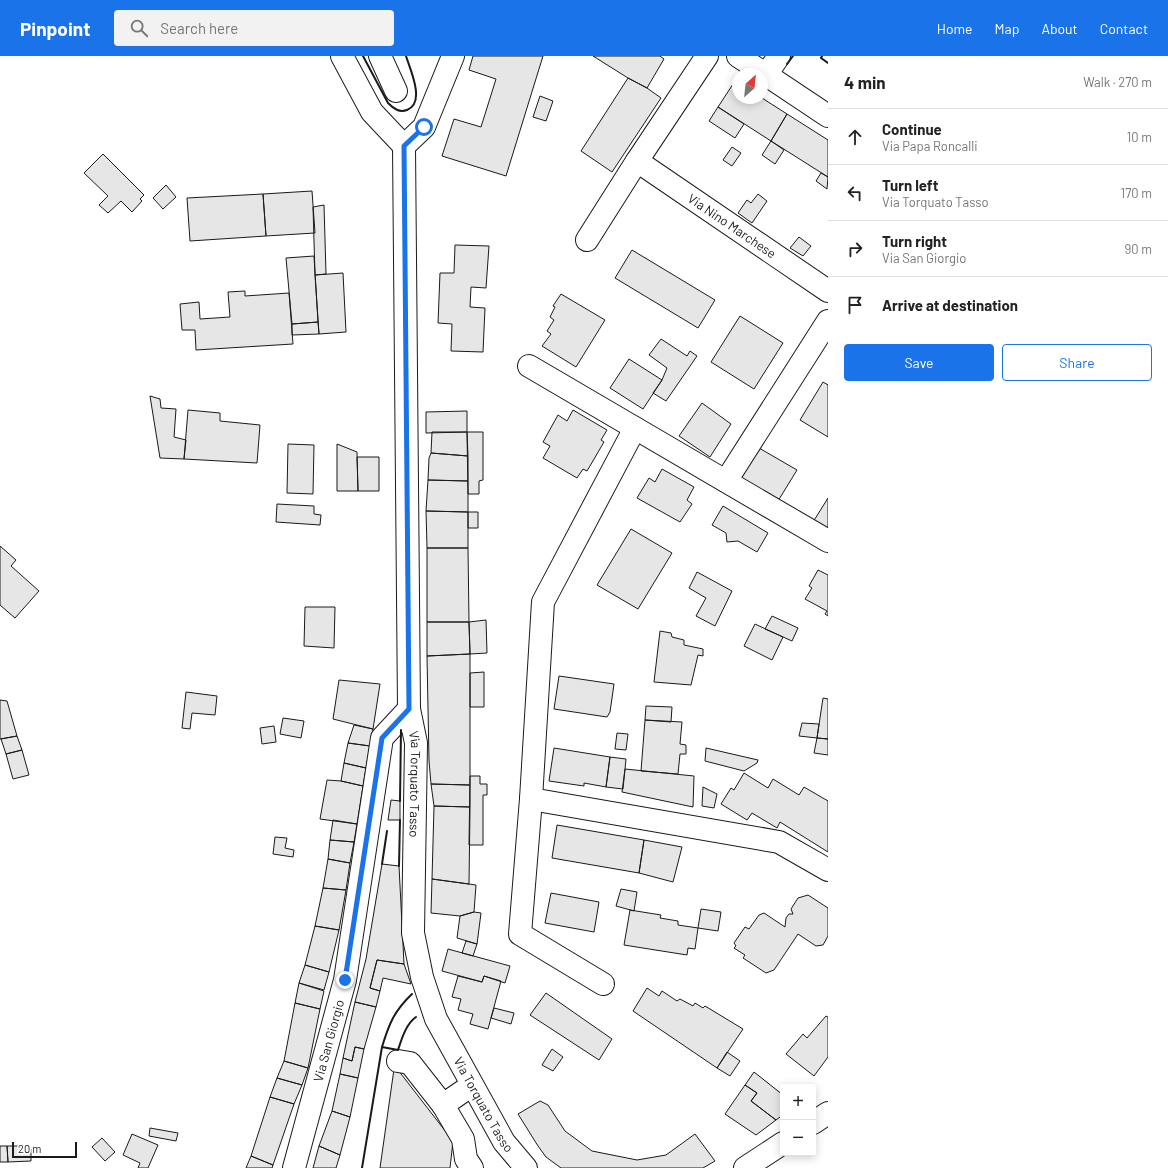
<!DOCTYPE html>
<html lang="en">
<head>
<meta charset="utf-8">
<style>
  body { margin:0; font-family:Barlow,sans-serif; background:#f2f2f2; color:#222 }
  .controls { position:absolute; right:12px; bottom:12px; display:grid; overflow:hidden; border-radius:4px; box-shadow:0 2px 10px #0003 }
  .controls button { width:36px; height:36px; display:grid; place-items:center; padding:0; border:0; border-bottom:1px solid #e0e0e0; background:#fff; color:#222; font:20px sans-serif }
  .compass { position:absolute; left:732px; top:12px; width:36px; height:36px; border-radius:50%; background:#fff; box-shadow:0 2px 10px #0003; rotate:27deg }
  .scale { position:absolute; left:12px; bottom:10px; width:65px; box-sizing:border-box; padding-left:4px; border:2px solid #1a1a1a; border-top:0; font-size:11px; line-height:14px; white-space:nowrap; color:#1a1a1a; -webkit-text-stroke:3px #fff; paint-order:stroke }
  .stop { position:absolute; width:12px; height:12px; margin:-9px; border:3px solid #1a73e8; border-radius:50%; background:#fff }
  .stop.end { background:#1a73e8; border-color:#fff; box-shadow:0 1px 4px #0008 }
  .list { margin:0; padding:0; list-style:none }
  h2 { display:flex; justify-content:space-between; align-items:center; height:52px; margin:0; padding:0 16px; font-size:17px }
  h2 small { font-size:13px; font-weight:400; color:#767676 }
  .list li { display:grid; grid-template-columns:26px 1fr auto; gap:12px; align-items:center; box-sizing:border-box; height:56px; padding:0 16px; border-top:1px solid #e0e0e0 }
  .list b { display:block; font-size:15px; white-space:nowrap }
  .list p { margin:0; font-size:13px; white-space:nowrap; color:#767676 }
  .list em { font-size:13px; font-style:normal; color:#767676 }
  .actions { display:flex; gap:8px; padding:12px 16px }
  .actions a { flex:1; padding:9px 0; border:1px solid #1a73e8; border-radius:4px; text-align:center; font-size:14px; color:#1a73e8 }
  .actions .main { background:#1a73e8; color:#fff }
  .icon { flex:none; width:22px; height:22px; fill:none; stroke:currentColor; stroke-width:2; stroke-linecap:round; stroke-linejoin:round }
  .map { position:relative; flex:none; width:828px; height:1112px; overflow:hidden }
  header { display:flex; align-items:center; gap:24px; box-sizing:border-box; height:56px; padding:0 20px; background:#1a73e8; color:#fff }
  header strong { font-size:19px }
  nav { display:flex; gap:22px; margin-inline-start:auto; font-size:14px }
  .search { width:280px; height:36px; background:#f2f2f2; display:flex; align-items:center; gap:10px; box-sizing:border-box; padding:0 14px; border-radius:4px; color:#767676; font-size:15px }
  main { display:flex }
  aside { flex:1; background:#fff }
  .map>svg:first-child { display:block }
  .building { fill:#e6e6e6; stroke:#1a1a1a }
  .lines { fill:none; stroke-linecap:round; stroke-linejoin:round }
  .minor-casing { stroke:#1a1a1a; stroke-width:24 }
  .minor { stroke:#fff; stroke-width:22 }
  .wall { stroke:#1a1a1a; stroke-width:2 }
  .route { stroke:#1a73e8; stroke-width:5 }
  .labels { text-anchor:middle; stroke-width:3; stroke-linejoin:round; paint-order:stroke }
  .street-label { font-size:13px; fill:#1a1a1a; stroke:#fff }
</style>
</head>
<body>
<header>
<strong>Pinpoint</strong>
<div class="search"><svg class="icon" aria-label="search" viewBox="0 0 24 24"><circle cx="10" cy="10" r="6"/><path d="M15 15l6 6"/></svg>Search here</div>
<nav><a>Home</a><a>Map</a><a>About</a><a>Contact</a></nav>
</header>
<main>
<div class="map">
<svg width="828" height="1112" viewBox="0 0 828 1112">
  <rect width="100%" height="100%" fill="#fff"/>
  <!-- building -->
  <path class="building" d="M 473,0 L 543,0 L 506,120 L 442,100 L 454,63 L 481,71 L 496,23 L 469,14 Z
    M 593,0 L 660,0 L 664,3 L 647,32 L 628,22 Z
    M 628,22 L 647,32 L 661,42 L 612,116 L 581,95 Z
    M 735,25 L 738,27 L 738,42 L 762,42 L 787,58 L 771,85 L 718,51 Z
    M 540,40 L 553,45 L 546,65 L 533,61 Z
    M 718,51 L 744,68 L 735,82 L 709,65 Z
    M 787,58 L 828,84 L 828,121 L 771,85 Z
    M 771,85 L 784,94 L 775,108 L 762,99 Z
    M 732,91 L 741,97 L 732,110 L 723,104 Z
    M 103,98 L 144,139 L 140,143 L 142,145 L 132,156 L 121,145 L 108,157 L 99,149 L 108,140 L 84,117 Z
    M 821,117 L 828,121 L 827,133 L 816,125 Z
    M 166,129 L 176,141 L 163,153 L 153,142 Z
    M 312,135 L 315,177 L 266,180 L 263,138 Z
    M 263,138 L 266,180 L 190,185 L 187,142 Z
    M 758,138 L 767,145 L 752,167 L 738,157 L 747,144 L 751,147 Z
    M 324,149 L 326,218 L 315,219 L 313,151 Z
    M 799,181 L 811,190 L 803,200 L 790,192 Z
    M 455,189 L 489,190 L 486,232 L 471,231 L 470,251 L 485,252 L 483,296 L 451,295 L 452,268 L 438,267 L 440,217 L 454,217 Z
    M 632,194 L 715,244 L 698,272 L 615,222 Z
    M 314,200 L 318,266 L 292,268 L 286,202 Z
    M 343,217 L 346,276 L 319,278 L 315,219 Z
    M 245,235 L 245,240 L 289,237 L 293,288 L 196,294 L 195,274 L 182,274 L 180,248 L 199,246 L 200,263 L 230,261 L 228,236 Z
    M 561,238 L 605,264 L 576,311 L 542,290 L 551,278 L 547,275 L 554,264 L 550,261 L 555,251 L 553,250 Z
    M 740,260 L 783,287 L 754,333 L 711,306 Z
    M 318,266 L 319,278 L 292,279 L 292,268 Z
    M 661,283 L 687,300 L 690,295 L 697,300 L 666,345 L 653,337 L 662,324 L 667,312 L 649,299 Z
    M 629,303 L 662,324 L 643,353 L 610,332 Z
    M 823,326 L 828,329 L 828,381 L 800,364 Z
    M 150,340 L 160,343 L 161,352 L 176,353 L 174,381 L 186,384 L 184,403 L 160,402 Z
    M 702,347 L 731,368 L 710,401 L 679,380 Z
    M 188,354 L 220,357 L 220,365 L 260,369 L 257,407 L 184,403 Z
    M 573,354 L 607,374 L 601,384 L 604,386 L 587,415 L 583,413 L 577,422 L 543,402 L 550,390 L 543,386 L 558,359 L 567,365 Z
    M 467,355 L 467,376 L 426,377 L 426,356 Z
    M 432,376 L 467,376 L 468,400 L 431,397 Z
    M 467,376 L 483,376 L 483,424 L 479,425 L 479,438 L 468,438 Z
    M 288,388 L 314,389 L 313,438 L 287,437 Z
    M 337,388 L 357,396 L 358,435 L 337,435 Z
    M 759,392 L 797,414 L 778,445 L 741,422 Z
    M 431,397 L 468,400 L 468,425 L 428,424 L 429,402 Z
    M 357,401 L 379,401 L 379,435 L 358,435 Z
    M 662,413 L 694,431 L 687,444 L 692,448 L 680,466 L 637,442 L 649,422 L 655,426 Z
    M 428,424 L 468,425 L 468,456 L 426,455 Z
    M 828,442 L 828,474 L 813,466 Z
    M 277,448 L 314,450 L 314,458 L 321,459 L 320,469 L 276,466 Z
    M 723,450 L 768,477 L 757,496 L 738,485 L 727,486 L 726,477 L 712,469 Z
    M 426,455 L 468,456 L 468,492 L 427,492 Z
    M 468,456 L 478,456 L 478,472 L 468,472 Z
    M 631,473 L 672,497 L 638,553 L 597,529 Z
    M 0,490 L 16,504 L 11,510 L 39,535 L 15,562 L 0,549 Z
    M 427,492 L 468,492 L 469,566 L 427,566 Z
    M 818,514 L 828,519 L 828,560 L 825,558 L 827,555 L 805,543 L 812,532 L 809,530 Z
    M 697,516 L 732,535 L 715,570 L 696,560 L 706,542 L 689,532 Z
    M 305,551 L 335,551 L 334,592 L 304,590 Z
    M 772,560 L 798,572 L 792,585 L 765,573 Z
    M 486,564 L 487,597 L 470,598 L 469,566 Z
    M 427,566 L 469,566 L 470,598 L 427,600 Z
    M 755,568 L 783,581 L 772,604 L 744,590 Z
    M 660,575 L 671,577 L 672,581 L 684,584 L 684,589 L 703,593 L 703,600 L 698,599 L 691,629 L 654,626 Z
    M 470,598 L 470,729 L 431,728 L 429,705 L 427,600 Z
    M 484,616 L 484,651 L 470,651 L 470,617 Z
    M 559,620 L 614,628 L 610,656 L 607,661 L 554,653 Z
    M 339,624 L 380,628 L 373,673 L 333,663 Z
    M 186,636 L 217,640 L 215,659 L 192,657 L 190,673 L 182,672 Z
    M 823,642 L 828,643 L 828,683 L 817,682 Z
    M 0,644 L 7,645 L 17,680 L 0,683 Z
    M 646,650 L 672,651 L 671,666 L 645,664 Z
    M 283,662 L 304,665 L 301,682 L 280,678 Z
    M 645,664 L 682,666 L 680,688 L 686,689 L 686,698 L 680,698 L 678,718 L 641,715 Z
    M 802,667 L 819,668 L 817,682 L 799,680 Z
    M 354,669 L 373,673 L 370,690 L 348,687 Z
    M 274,670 L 276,686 L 262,688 L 260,672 Z
    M 617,677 L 628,678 L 626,694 L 615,693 Z
    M 17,680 L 22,694 L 6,698 L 1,683 Z
    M 817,682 L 828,683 L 828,699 L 814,697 Z
    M 348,687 L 370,690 L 366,712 L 344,707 Z
    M 554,692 L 610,701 L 606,731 L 584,727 L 584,730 L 549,725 Z
    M 706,692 L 758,704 L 757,707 L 744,715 L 705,705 Z
    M 22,694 L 29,719 L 13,723 L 6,698 Z
    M 610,701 L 626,703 L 623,733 L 606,731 Z
    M 344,707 L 366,712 L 363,730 L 341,725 Z
    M 625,713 L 694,720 L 693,751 L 622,736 Z
    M 744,717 L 768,732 L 773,723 L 799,739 L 804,731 L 828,745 L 828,796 L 780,766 L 777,772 L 752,757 L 747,764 L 721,748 L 731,732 L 734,734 Z
    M 470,720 L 480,720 L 480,728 L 487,728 L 487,739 L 483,739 L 483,789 L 469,789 Z
    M 327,724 L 341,725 L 363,730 L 357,768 L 320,763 Z
    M 431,728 L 470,729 L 470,751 L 434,750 Z
    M 703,731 L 717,738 L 714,752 L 702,750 Z
    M 391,744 L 400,745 L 400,764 L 388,764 Z
    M 434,750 L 470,751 L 469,828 L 432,823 Z
    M 333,764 L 357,768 L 354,786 L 330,784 Z
    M 557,769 L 644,784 L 639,817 L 552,802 Z
    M 275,781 L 287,782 L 285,792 L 294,794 L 293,801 L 273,798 Z
    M 330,784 L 354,786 L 350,807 L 328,803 Z
    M 644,784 L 682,791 L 673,826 L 639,817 Z
    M 328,803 L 350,807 L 346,834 L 323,832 Z
    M 382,808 L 399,810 L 404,908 L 377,904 L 370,932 L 380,935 L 376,951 L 355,946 L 366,903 Z
    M 432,823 L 476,829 L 474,856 L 460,860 L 431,857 Z
    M 323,832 L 346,834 L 339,874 L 315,870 Z
    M 621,833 L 637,836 L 634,855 L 616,850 Z
    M 551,837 L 599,846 L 594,876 L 545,867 Z
    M 808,839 L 828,852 L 828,880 L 823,889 L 816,890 L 798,878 L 774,914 L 766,917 L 743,902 L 745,899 L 734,892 L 736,890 L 734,887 L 745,871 L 749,873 L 759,859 L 764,857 L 785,871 L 786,862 L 789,858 L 793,858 L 791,853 L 798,842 Z
    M 701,853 L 721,856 L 718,875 L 698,872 Z
    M 630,854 L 661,859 L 660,862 L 678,865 L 678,869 L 698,872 L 695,893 L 688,892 L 687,899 L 624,889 Z
    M 474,856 L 481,857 L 477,888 L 457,882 L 460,860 Z
    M 315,870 L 339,874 L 329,916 L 305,909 Z
    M 466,885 L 477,888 L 473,900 L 462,897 Z
    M 448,893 L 510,910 L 505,927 L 484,920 L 482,926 L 442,915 Z
    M 377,904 L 404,908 L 411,928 L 383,922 L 380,935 L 370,932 Z
    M 305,909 L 329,916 L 324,934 L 299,927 Z
    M 458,920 L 482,926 L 484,920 L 501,925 L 488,973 L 470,968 L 473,958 L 458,954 L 461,943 L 452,941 Z
    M 299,927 L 324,935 L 320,953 L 295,947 Z
    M 647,932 L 659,940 L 662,935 L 677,945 L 680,943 L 693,950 L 695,947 L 703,952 L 705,950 L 743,973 L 717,1012 L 633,955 Z
    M 546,937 L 612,983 L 599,1004 L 530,959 Z
    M 355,946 L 376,951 L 364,993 L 355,991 L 352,1005 L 343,1002 Z
    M 295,947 L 320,953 L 308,1012 L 284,1005 Z
    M 494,952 L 514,957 L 511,968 L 491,962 Z
    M 826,960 L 828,961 L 828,1001 L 814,1020 L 786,998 L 803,978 L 807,982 Z
    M 355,991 L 364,993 L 358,1022 L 340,1018 L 343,1002 L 352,1005 Z
    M 552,993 L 563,1001 L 553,1015 L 542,1009 Z
    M 727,996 L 740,1005 L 730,1020 L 717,1012 Z
    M 284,1005 L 308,1012 L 302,1029 L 277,1022 Z
    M 394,1013 L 398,1014 L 453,1085 L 450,1112 L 380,1112 Z
    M 754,1016 L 783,1039 L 783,1059 L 776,1064 L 751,1045 L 757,1037 L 745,1029 Z
    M 340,1018 L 358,1022 L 350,1061 L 332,1055 Z
    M 277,1022 L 302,1029 L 294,1048 L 270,1041 Z
    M 745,1029 L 757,1037 L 751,1045 L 776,1064 L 756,1079 L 725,1058 Z
    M 270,1041 L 294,1048 L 273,1109 L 251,1100 Z
    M 540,1045 L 548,1049 L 565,1075 L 592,1095 L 637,1104 L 666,1099 L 695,1078 L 715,1105 L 703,1112 L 561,1112 L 546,1101 L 538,1090 L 518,1058 Z
    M 332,1055 L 350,1061 L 340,1099 L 319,1090 Z
    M 150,1072 L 178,1077 L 176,1085 L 149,1080 Z
    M 132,1078 L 158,1089 L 148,1112 L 138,1112 L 140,1107 L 123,1099 Z
    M 102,1082 L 115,1096 L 105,1105 L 92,1091 Z
    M 0,1090 L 7,1090 L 8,1106 L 0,1106 Z
    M 7,1090 L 20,1090 L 31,1093 L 31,1105 L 8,1106 Z
    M 319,1090 L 340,1099 L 336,1112 L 313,1112 Z
    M 251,1100 L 273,1109 L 272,1112 L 246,1112 Z"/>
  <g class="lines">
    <defs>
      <g id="minor">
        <path id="s1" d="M 342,0 L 372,56 L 404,90 L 409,653 L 416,687 L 413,877 L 422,921 L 436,963 L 504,1086 L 526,1112"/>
        <path d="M 380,0 L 396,35"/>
        <path d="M 738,0 L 828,60"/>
        <path d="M 766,19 L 779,0"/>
        <path d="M 404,90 L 424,71 L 453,0"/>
        <path id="s2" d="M 637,105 L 828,235"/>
        <path d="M 587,184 L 637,105 L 707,0"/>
        <path d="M 529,310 L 828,485"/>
        <path d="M 635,372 L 543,546 L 531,743 L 779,786 L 828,814"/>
        <path d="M 726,425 L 828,265"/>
        <path d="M 531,743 L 520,878 L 603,928"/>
        <path d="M 398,1005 L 410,1007 L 443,1049 L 472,1029"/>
        <path d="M 443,1049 L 463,1083 L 466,1103 L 472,1112"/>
        <path d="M 813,1067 L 828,1057"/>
        <path id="s3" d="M 294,1112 L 345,924 L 382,682 L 409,653"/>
        <path d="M 745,1112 L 783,1087"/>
      </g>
    </defs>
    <!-- minor casing -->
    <use href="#minor" class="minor-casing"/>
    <!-- minor -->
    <use href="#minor" class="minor"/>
    <!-- wall -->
    <path class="wall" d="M 363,0 L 388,47 C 393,52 399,57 407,54 C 426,47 410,13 406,0
      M 822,0 L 821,2 L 828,7
      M 787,8 L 793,0
      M 400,745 L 401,674
      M 382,808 L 387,775
      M 399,810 L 400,764
      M 382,991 C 389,968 394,955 412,938
      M 362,1112 L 382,991 L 398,994 C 402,982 406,968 416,961"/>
  </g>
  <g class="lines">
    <!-- route -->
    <path class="route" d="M 345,924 L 382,682 L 409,653 L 404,90 L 424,71"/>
  </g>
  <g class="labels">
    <!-- street labels -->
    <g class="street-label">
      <text dy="5" stroke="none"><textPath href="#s2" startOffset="115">Via Nino Marchese</textPath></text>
      <text dy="5" stroke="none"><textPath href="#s1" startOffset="749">Via Torquato Tasso</textPath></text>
      <text dy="5" stroke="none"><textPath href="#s3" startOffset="132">Via San Giorgio</textPath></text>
      <text dy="5" stroke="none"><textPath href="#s1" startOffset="1085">Via Torquato Tasso</textPath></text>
    </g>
  </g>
</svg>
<div class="controls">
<button>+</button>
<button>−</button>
</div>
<svg class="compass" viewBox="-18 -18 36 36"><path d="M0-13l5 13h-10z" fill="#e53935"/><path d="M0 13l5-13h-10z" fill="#767676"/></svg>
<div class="scale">20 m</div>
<div class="stop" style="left:424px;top:71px"></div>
<div class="stop end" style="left:345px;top:924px"></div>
</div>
<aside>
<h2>4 min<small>Walk · 270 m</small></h2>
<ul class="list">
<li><svg class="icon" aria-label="ahead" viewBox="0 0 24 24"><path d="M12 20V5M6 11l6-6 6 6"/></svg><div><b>Continue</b><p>Via Papa Roncalli</p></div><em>10 m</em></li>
<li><svg class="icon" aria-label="left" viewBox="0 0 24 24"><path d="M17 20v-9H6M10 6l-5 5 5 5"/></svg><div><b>Turn left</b><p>Via Torquato Tasso</p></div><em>170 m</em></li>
<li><svg class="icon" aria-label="right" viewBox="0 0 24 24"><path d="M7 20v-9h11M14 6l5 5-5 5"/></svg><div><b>Turn right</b><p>Via San Giorgio</p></div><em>90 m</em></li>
<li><svg class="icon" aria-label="arrive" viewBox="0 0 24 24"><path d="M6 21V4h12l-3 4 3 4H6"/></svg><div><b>Arrive at destination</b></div></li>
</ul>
<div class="actions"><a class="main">Save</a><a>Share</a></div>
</aside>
</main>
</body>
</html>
